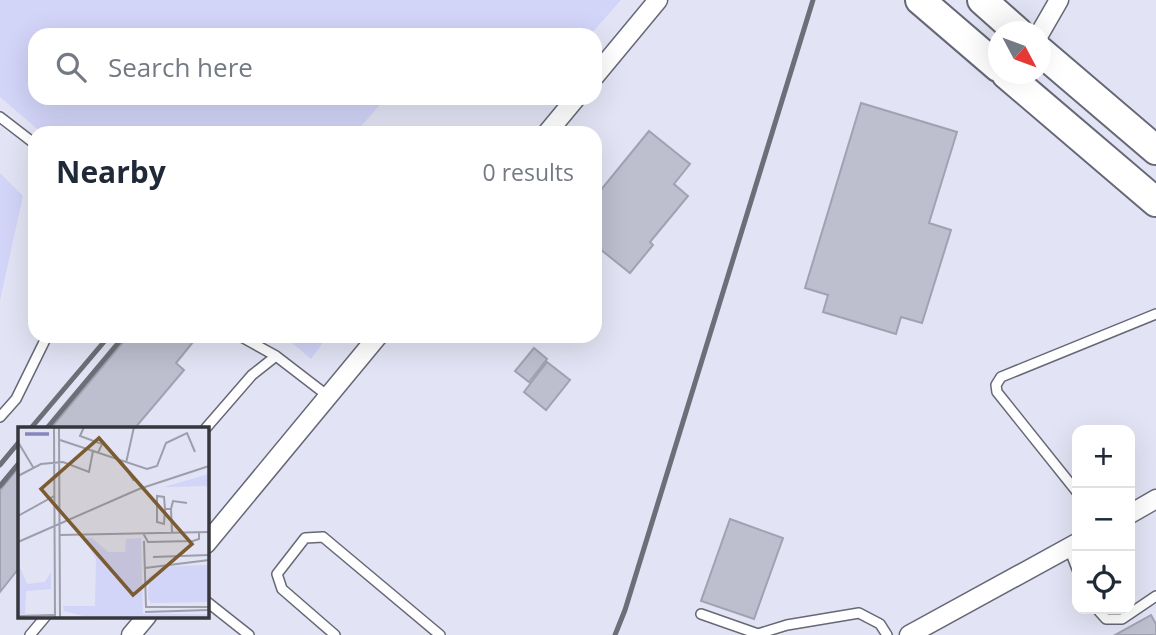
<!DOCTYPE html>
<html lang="en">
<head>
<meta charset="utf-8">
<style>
  body { margin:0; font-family:"Open Sans",sans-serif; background:#f2f2f3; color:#1f2937 }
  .controls { position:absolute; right:21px; bottom:21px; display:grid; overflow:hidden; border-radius:14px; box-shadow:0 7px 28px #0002 }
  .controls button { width:63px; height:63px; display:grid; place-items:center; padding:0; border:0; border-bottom:2px solid #e0e1e3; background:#fff; color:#1f2937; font:35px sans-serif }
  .compass { position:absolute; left:988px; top:21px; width:63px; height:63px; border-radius:50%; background:#fff; box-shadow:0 7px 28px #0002; rotate:131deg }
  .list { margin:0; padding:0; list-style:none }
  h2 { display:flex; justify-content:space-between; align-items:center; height:91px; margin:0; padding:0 28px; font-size:30px }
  h2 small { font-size:23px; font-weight:400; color:#747a83 }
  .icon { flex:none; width:38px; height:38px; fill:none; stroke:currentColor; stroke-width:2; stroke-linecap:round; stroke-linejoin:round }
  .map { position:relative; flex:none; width:1156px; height:635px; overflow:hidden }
  .search { position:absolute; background:#fff; box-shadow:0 7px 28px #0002; left:28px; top:28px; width:574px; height:77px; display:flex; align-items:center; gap:18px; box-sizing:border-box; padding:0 24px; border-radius:21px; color:#747a83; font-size:26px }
  .panel { position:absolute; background:#fff; box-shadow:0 7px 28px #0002; left:28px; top:126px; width:574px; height:217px; border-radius:21px }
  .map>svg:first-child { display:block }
  .green { fill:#d2d4f8 }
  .building { fill:#bdbece; stroke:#a0a2b1; stroke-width:2 }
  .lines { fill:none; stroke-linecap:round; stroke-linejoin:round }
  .service-casing { stroke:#666876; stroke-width:12 }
  .minor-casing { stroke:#666876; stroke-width:21 }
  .primary-casing { stroke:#666876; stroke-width:32 }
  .service { stroke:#fff; stroke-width:9 }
  .minor { stroke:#fff; stroke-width:18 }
  .primary { stroke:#fff; stroke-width:28 }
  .rail { stroke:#6e6e78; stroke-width:5 }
  .inset-river { fill:none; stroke:#8486be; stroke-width:3.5 }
  .inset-road { fill:none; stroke:#9d9eaa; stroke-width:2 }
  .view { fill:#7b5b31; fill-opacity:0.15; stroke:#7b5b31; stroke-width:3.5 }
  .inset-edge { fill:none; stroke:#36363c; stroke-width:3.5 }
</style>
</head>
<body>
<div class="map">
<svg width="1156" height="635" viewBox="0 0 1156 635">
  <rect width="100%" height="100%" fill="#e2e3f4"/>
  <!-- green -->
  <path class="green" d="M 0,0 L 621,0 L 590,35 L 35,35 L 35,98 L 386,98 L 355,133 L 42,133 L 0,97 Z
    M 0,173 L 23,196 L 0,300 Z
    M 284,336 L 328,336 L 311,359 Z"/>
  <!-- building -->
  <path class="building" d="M 861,103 L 957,132 L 929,223 L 951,230 L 922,323 L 901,317 L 896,334 L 823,312 L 828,295 L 805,288 Z
    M 649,131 L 690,164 L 674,184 L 688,196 L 650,242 L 653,245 L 630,273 L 595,245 L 595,197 Z
    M 128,336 L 143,336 L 147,340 L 150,336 L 198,336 L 176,363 L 184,370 L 135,428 L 51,428 Z
    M 534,348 L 547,359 L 529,382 L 515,371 Z
    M 547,362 L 570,380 L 546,410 L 524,392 Z
    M 19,467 L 19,568 L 0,592 L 0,490 Z
    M 730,519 L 783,538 L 754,619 L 701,601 Z
    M 1151,615 L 1156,624 L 1156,635 L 1115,635 Z"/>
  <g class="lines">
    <defs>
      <path id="service" d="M 0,117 L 35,144
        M 240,336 L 276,356
        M 0,417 L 16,399 L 47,336
        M 206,428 L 252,375 L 276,356 L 328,396
        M 1077,492 L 997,392 L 996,385 L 1001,377 L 1156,314
        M 1069,548 L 1077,569
        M 206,601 L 249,635
        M 1097,609 L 1106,619 L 1122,619 L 1156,596
        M 701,614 L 758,634 L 787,625 L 859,613 L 880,624 L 887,635
        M 30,635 L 46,616
        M 335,635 L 282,589 L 277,574 L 305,538 L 323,537 L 440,635"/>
      <path id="minor" d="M 1040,33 L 1059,0
        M 595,76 L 658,0
        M 547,133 L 576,98
        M 1130,514 L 1156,499
        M 206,544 L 378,336
        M 131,635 L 147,616
        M 909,635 L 1077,543"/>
      <path id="primary" d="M 920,0 L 998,67
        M 982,0 L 1018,32
        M 1040,51 L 1156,150
        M 1006,74 L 1156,202"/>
    </defs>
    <!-- service casing -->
    <use href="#service" class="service-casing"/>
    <!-- minor casing -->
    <use href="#minor" class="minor-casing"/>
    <!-- primary casing -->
    <use href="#primary" class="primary-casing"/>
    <!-- service -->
    <use href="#service" class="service"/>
    <!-- minor -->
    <use href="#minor" class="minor"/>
    <!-- primary -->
    <use href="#primary" class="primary"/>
    <!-- rail -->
    <path class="rail" d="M 31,428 L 109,336
      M 47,428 L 124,336
      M 0,465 L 19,442
      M 0,486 L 19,463
      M 615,635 L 625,610 L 813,0"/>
  </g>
  <!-- overview -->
  <g transform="translate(18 427)">
    <rect width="191" height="191" fill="#e2e3f4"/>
    <path d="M 191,47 L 191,59 L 146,60 ZM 66,111 L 74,111 L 90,125 L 107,125 L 108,112 L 123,111 L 125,187 L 191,187 L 191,190 L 65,189 L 46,184 L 45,179 L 77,179 L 78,132 ZM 0,136 L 9,157 L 27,155 L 33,145 L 33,162 L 8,164 L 7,187 L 0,187 ZM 191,138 L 191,175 L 133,176 L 130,171 L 131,150 L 152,139 Z" fill="#d2d4f8"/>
    <path class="inset-river" d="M 7,7 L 31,7"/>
    <path class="inset-road" d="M 36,0 L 37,190M 41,0 L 42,190M 66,0 L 62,9 L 84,17 L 80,26M 42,13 L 129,42 L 139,39 L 148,16 L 169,6 L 177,25M 0,15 L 15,40M 103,34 L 116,54M 108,36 L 116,0M 0,49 L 23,37 L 45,35 L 71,45 L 75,24M 147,82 L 146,70 L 139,69 L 139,95 L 146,97 L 147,82 L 153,82 L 154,105M 153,82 L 155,74 L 169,76M 0,89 L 36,69M 125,106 L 130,115 L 175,114 L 181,112 L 181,105M 42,108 L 191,105M 126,114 L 128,180 L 191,180M 0,115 L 121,62 L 191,39M 135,130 L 191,128M 127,141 L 191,133M 127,185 L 191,183M 0,189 L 36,188"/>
    <path class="view" d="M 81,11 L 174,117 L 115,168 L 23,62 Z"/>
    <rect width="191" height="191" class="inset-edge"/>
  </g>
</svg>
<div class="controls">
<button>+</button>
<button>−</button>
<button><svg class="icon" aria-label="locate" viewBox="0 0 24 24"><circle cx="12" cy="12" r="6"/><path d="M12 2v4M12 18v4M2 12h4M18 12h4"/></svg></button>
</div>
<svg class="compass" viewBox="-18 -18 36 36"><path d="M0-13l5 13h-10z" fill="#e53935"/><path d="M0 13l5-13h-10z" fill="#747a83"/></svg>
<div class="search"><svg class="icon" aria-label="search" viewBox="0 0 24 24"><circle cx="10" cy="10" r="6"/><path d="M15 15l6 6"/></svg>Search here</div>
<section class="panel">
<h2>Nearby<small>0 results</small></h2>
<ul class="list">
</ul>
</section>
</div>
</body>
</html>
